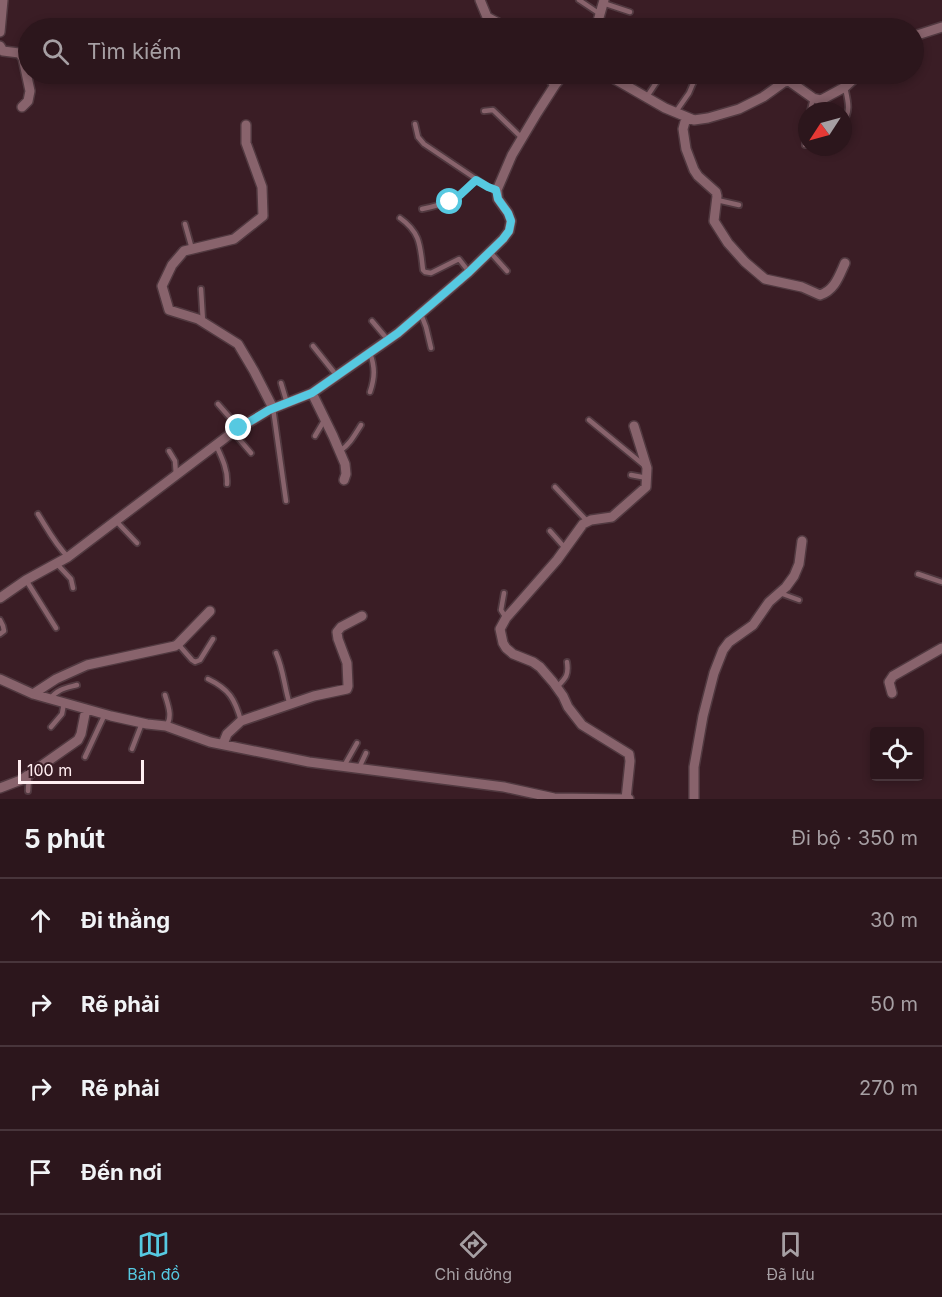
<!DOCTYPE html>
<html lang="vi">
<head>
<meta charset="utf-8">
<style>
  body { margin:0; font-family:Inter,sans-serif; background:#382329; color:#f1f3f6 }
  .controls { position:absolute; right:18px; bottom:18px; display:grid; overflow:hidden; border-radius:6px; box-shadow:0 3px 9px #0003 }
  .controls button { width:54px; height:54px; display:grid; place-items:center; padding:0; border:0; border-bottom:2px solid #48353b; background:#2c161c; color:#f1f3f6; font:30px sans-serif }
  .compass { position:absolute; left:798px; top:102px; width:54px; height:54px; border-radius:50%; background:#2c161c; box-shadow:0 3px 9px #0003; rotate:234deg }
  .scale { position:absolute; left:18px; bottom:15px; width:126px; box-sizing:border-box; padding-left:6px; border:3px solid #feedf0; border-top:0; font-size:16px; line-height:21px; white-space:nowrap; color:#feedf0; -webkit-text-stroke:4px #3a1d25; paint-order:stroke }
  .stop { position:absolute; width:18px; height:18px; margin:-14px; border:4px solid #56c9e1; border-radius:50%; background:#fff }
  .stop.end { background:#56c9e1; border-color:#fff; box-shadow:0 2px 6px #0008 }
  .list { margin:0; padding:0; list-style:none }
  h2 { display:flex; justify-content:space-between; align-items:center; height:78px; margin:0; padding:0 24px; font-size:26px }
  h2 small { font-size:20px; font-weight:400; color:#a69fa3 }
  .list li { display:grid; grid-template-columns:39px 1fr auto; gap:18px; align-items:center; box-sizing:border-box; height:84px; padding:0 24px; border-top:2px solid #48353b }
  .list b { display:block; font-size:22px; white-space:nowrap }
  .list em { font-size:20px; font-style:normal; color:#a69fa3 }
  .icon { flex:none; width:33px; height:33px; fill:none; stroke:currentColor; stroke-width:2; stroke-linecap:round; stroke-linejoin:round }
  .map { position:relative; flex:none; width:942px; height:799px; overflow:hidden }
  .search { position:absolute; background:#2c161c; box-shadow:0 3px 9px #0003; left:18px; right:18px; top:18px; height:66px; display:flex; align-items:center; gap:15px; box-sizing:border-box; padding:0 21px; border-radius:33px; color:#a69fa3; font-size:22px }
  .sheet { height:414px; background:#2c161c }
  nav { display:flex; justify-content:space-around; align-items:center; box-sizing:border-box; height:84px; border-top:2px solid #48353b; background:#2c161c; font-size:16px; color:#a69fa3 }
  nav a { display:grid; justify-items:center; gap:3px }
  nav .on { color:#56c9e1 }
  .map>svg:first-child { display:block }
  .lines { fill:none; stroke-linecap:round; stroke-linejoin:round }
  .service-casing { stroke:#513940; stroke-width:8 }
  .minor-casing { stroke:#513940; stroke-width:12 }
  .service { stroke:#88636c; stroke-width:4.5 }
  .minor { stroke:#88636c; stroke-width:9 }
  .route { stroke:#56c9e1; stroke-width:8 }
</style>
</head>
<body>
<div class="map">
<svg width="942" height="799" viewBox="0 0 942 799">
  <rect width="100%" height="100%" fill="#3a1d25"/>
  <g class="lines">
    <defs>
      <path id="service" d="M 579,0 L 600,14
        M 603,3 L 630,12
        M 774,74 L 781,85
        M 646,98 L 656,83 L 659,74
        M 484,111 L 493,110 L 522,138
        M 810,111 L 813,98
        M 675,113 L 689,93 L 697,74
        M 843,121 C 852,112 847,98 845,87
        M 415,124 L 418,137 L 424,144 L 488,187 L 497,190
        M 805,145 L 807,124
        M 717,200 L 739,205
        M 422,209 C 451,203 455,200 476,180
        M 400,218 C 421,233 420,246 423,270 L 425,272 L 431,273 L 459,259 L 469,272
        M 185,224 L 192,249
        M 490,252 L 507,271
        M 201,289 L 203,322
        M 421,314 L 426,327 L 431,348
        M 372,321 L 388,340
        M 313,346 L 337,376
        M 370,353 C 375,367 375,377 370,392
        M 281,383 L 287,403
        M 218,404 L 239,428
        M 273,408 L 286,501
        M 589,420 L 645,466
        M 233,432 L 251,453
        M 315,436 L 325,419
        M 216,445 C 222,458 228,470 227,484
        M 169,451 L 175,461 L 176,475
        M 340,451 C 350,444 354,436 361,425
        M 631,475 L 647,478
        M 555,487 L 587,521
        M 38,514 C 48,530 55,544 68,557
        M 117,522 L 137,543
        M 550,531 L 565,548
        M 57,564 L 71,579 L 73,588
        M 918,574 L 942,582
        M 26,580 L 56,628
        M 504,593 L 501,610 L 506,618
        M 780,593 L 799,600
        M 0,620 L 3,626 L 4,631 L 0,634
        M 178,644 L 192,660 L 195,662 L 200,660 L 213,639
        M 276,653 C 284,671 284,687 290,705
        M 208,679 C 229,689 235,699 241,721
        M 557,687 C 566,678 569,675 567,662
        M 165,695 C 168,705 173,717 166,726
        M 50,699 C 57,689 66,688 77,685
        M 51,727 L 62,714 L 64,703
        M 132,749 L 142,723
        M 85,757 L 105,714
        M 344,766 L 357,743
        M 359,768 L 366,753
        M 28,791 L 29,775"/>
      <path id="minor" d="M 480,0 L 487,17 L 498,23 L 506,28
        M 596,28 L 604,0
        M 0,32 L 3,0
        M 914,36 L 942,27
        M 0,46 L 3,51 L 19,53 L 23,58 L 30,91 L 28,101 L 22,107
        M 546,74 L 555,85
        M 606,74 L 665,108 L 694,120 L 708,118 L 739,109 L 763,97 L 784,82 L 789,81 L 813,98 L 821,100 L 845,87 L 859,74
        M 686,118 L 683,129 L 686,149 L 694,170 L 698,176 L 716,192 L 717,196 L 714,221 L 728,243 L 745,262 L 765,279 L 802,287 L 820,295 C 835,290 839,276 845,263
        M 246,125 L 246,143 L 262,187 L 263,216 L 234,239 L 184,251 L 172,265 L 162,286 L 169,310 L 198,319 L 238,344 L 254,371 L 273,408
        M 312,393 L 333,436 L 345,464 L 346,474 L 344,480
        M 0,598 L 26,580 L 68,557 L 233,432 L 269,410 L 312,393 L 345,370 L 398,333 L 469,272 L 503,239 L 509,231 L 511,221 L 508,213 L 498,199 L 497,190 L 512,155 L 537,113 L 555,85 L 564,74
        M 0,679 L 33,694 L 111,716 L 147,724 L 166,726 L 210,742 L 309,762 L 504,787 L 554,798 L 629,799
        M 892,693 L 889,682 L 893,676 L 942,648
        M 33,694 L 56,679 L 87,665 L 175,646 L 178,644 L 210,611
        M 223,744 L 227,734 L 241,721 L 314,696 L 347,689 L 348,686 L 347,663 L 338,639 L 337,632 L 341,627 L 362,616
        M 0,788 L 21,780 L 78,740 L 81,734 L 86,709
        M 626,799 L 630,761 L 629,754 L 582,725 L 568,707 L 563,696 L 553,682 L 540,667 L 533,662 L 513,654 L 506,648 L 503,643 L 500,629 L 506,618 L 557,560 L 583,524 L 591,520 L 612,517 L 646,487 L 647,468 L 634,426
        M 694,799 L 694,767 L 703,716 L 714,673 L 723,650 L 729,642 L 753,625 L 769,602 L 786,587 L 794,576 L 799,564 L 802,541"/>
    </defs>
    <!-- service casing -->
    <use href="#service" class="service-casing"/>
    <!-- minor casing -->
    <use href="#minor" class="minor-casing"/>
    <!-- service -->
    <use href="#service" class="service"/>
    <!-- minor -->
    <use href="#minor" class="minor"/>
  </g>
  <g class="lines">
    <!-- route -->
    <path class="route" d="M 239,428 L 269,410 L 312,393 L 345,370 L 398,333 L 469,272 L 503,239 L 509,231 L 511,221 L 508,213 L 498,199 L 496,190 L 488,187 L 476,180 L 460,195 L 450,202"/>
  </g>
</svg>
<div class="controls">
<button><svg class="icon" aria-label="locate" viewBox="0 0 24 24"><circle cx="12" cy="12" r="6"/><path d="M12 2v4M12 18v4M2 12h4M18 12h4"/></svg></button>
</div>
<svg class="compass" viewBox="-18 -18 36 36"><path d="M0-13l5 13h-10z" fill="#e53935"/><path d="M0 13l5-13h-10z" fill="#a69fa3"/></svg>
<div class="scale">100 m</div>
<div class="stop" style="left:450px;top:202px"></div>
<div class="stop end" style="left:239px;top:428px"></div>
<div class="search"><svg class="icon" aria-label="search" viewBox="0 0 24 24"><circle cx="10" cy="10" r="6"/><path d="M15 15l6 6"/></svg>Tìm kiếm</div>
</div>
<section class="sheet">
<h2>5 phút<small>Đi bộ · 350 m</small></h2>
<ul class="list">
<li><svg class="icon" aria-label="ahead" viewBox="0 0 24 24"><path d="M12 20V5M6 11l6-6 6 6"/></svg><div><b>Đi thẳng</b></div><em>30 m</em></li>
<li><svg class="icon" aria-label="right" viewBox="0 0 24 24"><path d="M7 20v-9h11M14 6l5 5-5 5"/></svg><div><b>Rẽ phải</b></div><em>50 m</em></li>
<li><svg class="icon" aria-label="right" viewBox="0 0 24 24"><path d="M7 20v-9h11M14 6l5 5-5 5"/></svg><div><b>Rẽ phải</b></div><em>270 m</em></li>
<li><svg class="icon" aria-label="arrive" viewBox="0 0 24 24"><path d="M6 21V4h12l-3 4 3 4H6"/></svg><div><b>Đến nơi</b></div></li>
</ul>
</section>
<nav>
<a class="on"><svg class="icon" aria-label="map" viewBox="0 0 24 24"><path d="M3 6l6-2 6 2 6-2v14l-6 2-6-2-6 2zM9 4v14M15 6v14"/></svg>Bản đồ</a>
<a><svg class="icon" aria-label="directions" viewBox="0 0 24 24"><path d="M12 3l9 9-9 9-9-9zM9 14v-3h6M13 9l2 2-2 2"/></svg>Chỉ đường</a>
<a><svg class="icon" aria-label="saved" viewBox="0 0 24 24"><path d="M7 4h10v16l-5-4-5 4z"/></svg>Đã lưu</a>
</nav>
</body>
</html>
